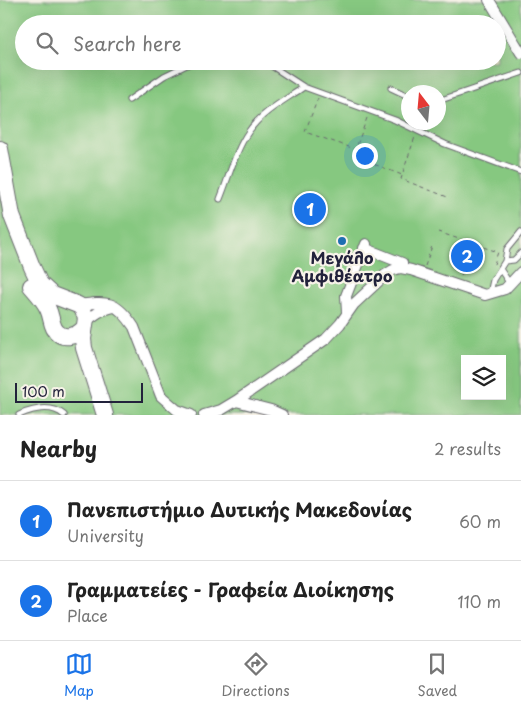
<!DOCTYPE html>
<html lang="en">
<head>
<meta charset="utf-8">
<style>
  body { margin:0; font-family:"Playpen Sans",sans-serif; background:#f2f2f2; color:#222 }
  .controls { position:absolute; right:15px; bottom:15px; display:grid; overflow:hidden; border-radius:0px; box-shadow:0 5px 20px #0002 }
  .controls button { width:45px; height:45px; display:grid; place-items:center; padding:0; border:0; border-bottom:1px solid #e0e0e0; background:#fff; color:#222; font:25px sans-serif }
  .compass { position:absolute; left:401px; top:85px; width:45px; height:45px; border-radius:50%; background:#fff; box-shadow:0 5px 20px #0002; rotate:344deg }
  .scale { position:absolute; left:15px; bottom:12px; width:128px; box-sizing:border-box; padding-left:5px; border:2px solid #22223b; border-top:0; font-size:14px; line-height:18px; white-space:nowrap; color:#22223b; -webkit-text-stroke:4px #f7f3e8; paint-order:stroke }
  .you { position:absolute; left:364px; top:155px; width:18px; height:18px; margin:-12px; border:4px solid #fff; border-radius:50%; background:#1a73e8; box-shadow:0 0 0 8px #1a73e833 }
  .badge { display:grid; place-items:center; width:32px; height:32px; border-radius:50%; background:#1a73e8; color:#fff; font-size:16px; font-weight:700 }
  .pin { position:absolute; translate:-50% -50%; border:2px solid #fff; box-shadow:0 1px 5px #0006 }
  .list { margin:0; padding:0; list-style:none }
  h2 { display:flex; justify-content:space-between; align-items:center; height:65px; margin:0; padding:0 20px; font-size:21px }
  h2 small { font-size:16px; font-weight:400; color:#767676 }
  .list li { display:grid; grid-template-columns:32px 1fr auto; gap:15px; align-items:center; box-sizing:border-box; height:80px; padding:0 20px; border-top:1px solid #e0e0e0 }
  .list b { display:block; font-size:19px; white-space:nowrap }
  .list p { margin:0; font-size:16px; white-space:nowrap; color:#767676 }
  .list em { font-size:16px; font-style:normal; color:#767676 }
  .icon { flex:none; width:28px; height:28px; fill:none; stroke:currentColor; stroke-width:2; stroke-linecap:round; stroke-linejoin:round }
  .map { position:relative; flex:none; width:521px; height:415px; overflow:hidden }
  .search { position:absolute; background:#fff; box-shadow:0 5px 20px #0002; left:15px; right:15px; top:15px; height:55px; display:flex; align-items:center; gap:12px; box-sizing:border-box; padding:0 18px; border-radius:28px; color:#767676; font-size:19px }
  .sheet { height:225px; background:#fff }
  nav { display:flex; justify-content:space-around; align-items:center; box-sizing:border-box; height:70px; border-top:1px solid #e0e0e0; background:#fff; font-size:14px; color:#767676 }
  nav a { display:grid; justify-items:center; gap:2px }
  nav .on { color:#1a73e8 }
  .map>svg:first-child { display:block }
  .green { fill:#86c880; stroke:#54755e; fill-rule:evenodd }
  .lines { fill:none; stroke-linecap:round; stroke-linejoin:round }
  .lane-casing { stroke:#68676d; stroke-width:7 }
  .street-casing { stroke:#68676d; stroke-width:12 }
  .primary-casing { stroke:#68676d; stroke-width:18 }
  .path { stroke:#68676d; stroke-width:1; stroke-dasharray:4 4; stroke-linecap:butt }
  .lane { stroke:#fff; stroke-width:5 }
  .street { stroke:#fff; stroke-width:10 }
  .primary { stroke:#fff; stroke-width:16 }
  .poi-dot { fill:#1f6fb2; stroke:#f7f3e8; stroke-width:2 }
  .labels { text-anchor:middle; stroke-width:4.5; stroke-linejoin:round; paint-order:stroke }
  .poi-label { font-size:16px; font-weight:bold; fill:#22223b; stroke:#f7f3e8 }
</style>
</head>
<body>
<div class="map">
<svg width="521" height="415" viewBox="0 0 521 415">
  <rect width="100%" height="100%" fill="#f7f3e8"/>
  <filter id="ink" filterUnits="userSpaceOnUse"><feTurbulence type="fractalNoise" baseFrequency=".02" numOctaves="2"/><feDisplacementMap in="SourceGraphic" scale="10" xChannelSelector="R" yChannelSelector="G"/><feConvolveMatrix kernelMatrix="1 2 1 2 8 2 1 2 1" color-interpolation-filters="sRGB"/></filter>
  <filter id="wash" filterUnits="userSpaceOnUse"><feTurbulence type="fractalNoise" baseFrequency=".0096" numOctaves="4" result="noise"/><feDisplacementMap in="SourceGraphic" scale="20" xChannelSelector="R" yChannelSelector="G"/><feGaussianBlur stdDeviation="1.12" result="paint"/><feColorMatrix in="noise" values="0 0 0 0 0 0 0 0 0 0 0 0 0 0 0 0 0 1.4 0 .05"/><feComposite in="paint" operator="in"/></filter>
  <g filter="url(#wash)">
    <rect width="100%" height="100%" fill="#ebe6ca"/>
    <!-- green -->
    <path class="green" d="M 0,0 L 521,0 L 521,415 L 0,415 ZM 24,24 L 497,24 L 497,61 L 24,61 ZM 408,92 L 438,92 L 438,122 L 408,122 ZM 465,359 L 502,359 L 502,396 L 465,396 Z"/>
  </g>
  <g filter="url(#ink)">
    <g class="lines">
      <defs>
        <path id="lane" d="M 264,61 L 304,87 L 395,120 L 445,144 L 521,172
          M 391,88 L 408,96
          M 129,100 L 164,76 L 195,61
          M 438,101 L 521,73
          M 220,199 C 229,177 235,151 249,131 C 262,112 285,100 304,87
          M 505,261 L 514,260 L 521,253
          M 500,269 L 510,284
          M 490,293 L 493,280 L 505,261 L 507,249 L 521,232
          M 19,415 C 33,409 51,404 64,415"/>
        <path id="street" d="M 489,0 L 521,53
          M 364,248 L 402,263 L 401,268
          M 78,305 C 107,301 116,300 134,327 L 161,396 L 177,410 L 191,415
          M 347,312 L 346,296 L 366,244
          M 86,323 C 94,313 102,310 114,307
          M 236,401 L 271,410 L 282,415
          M 204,415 L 221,410 L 236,401 L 326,339 L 340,324 L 354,304 L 385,275 L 393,270 L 401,268 L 411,270 L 485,295 L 505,289 L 521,272"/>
        <path id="primary" d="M 0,149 L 12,216 L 32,267 L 40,284 L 52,295 L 78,305 L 82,308 L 86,318 L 83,339 L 84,348 L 105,415
          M 31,286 C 37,293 44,300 48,309 C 51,315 51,322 54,328 C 61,341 76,337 84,328"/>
      </defs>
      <!-- lane casing -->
      <use href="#lane" class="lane-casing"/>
      <!-- street casing -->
      <use href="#street" class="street-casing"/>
      <!-- primary casing -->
      <use href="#primary" class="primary-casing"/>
      <!-- path -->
      <path class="path" d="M 318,98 L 305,132 L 355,149
        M 367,118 L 353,156 L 402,175 L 415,137
        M 402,176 L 401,179 L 450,198
        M 438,232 L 498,252 L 494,264 L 492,264
        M 425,266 L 432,246
        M 461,276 L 464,268"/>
      <!-- lane -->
      <use href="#lane" class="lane"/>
      <!-- street -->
      <use href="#street" class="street"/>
      <!-- primary -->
      <use href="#primary" class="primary"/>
    </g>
  </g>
  <!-- markers -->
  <circle class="poi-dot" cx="342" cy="241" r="5"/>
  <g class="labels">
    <!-- poi labels -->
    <g class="poi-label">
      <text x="342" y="264">Μεγάλο<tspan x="342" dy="18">Αμφιθέατρο</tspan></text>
    </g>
  </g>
</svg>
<div class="controls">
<button><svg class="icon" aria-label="layers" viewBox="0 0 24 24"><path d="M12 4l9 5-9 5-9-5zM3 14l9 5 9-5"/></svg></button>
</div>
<svg class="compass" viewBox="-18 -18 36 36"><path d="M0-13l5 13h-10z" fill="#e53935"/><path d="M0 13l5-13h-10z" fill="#767676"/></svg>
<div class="scale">100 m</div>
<div class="you"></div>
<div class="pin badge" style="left:310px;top:209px">1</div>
<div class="pin badge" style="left:467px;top:256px">2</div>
<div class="search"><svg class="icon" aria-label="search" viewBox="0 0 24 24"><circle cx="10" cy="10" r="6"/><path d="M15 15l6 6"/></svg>Search here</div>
</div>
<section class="sheet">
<h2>Nearby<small>2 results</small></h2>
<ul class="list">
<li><span class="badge">1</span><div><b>Πανεπιστήμιο Δυτικής Μακεδονίας</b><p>University</p></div><em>60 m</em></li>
<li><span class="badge">2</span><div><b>Γραμματείες - Γραφεία Διοίκησης</b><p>Place</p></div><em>110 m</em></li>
</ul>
</section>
<nav>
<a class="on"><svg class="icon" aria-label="map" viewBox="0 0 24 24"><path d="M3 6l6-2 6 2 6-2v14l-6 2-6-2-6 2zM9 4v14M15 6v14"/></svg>Map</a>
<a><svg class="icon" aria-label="directions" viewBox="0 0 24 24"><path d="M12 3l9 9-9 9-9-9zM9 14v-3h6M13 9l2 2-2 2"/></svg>Directions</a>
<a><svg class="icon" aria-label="saved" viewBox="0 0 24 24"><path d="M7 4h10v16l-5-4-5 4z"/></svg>Saved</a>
</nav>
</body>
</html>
